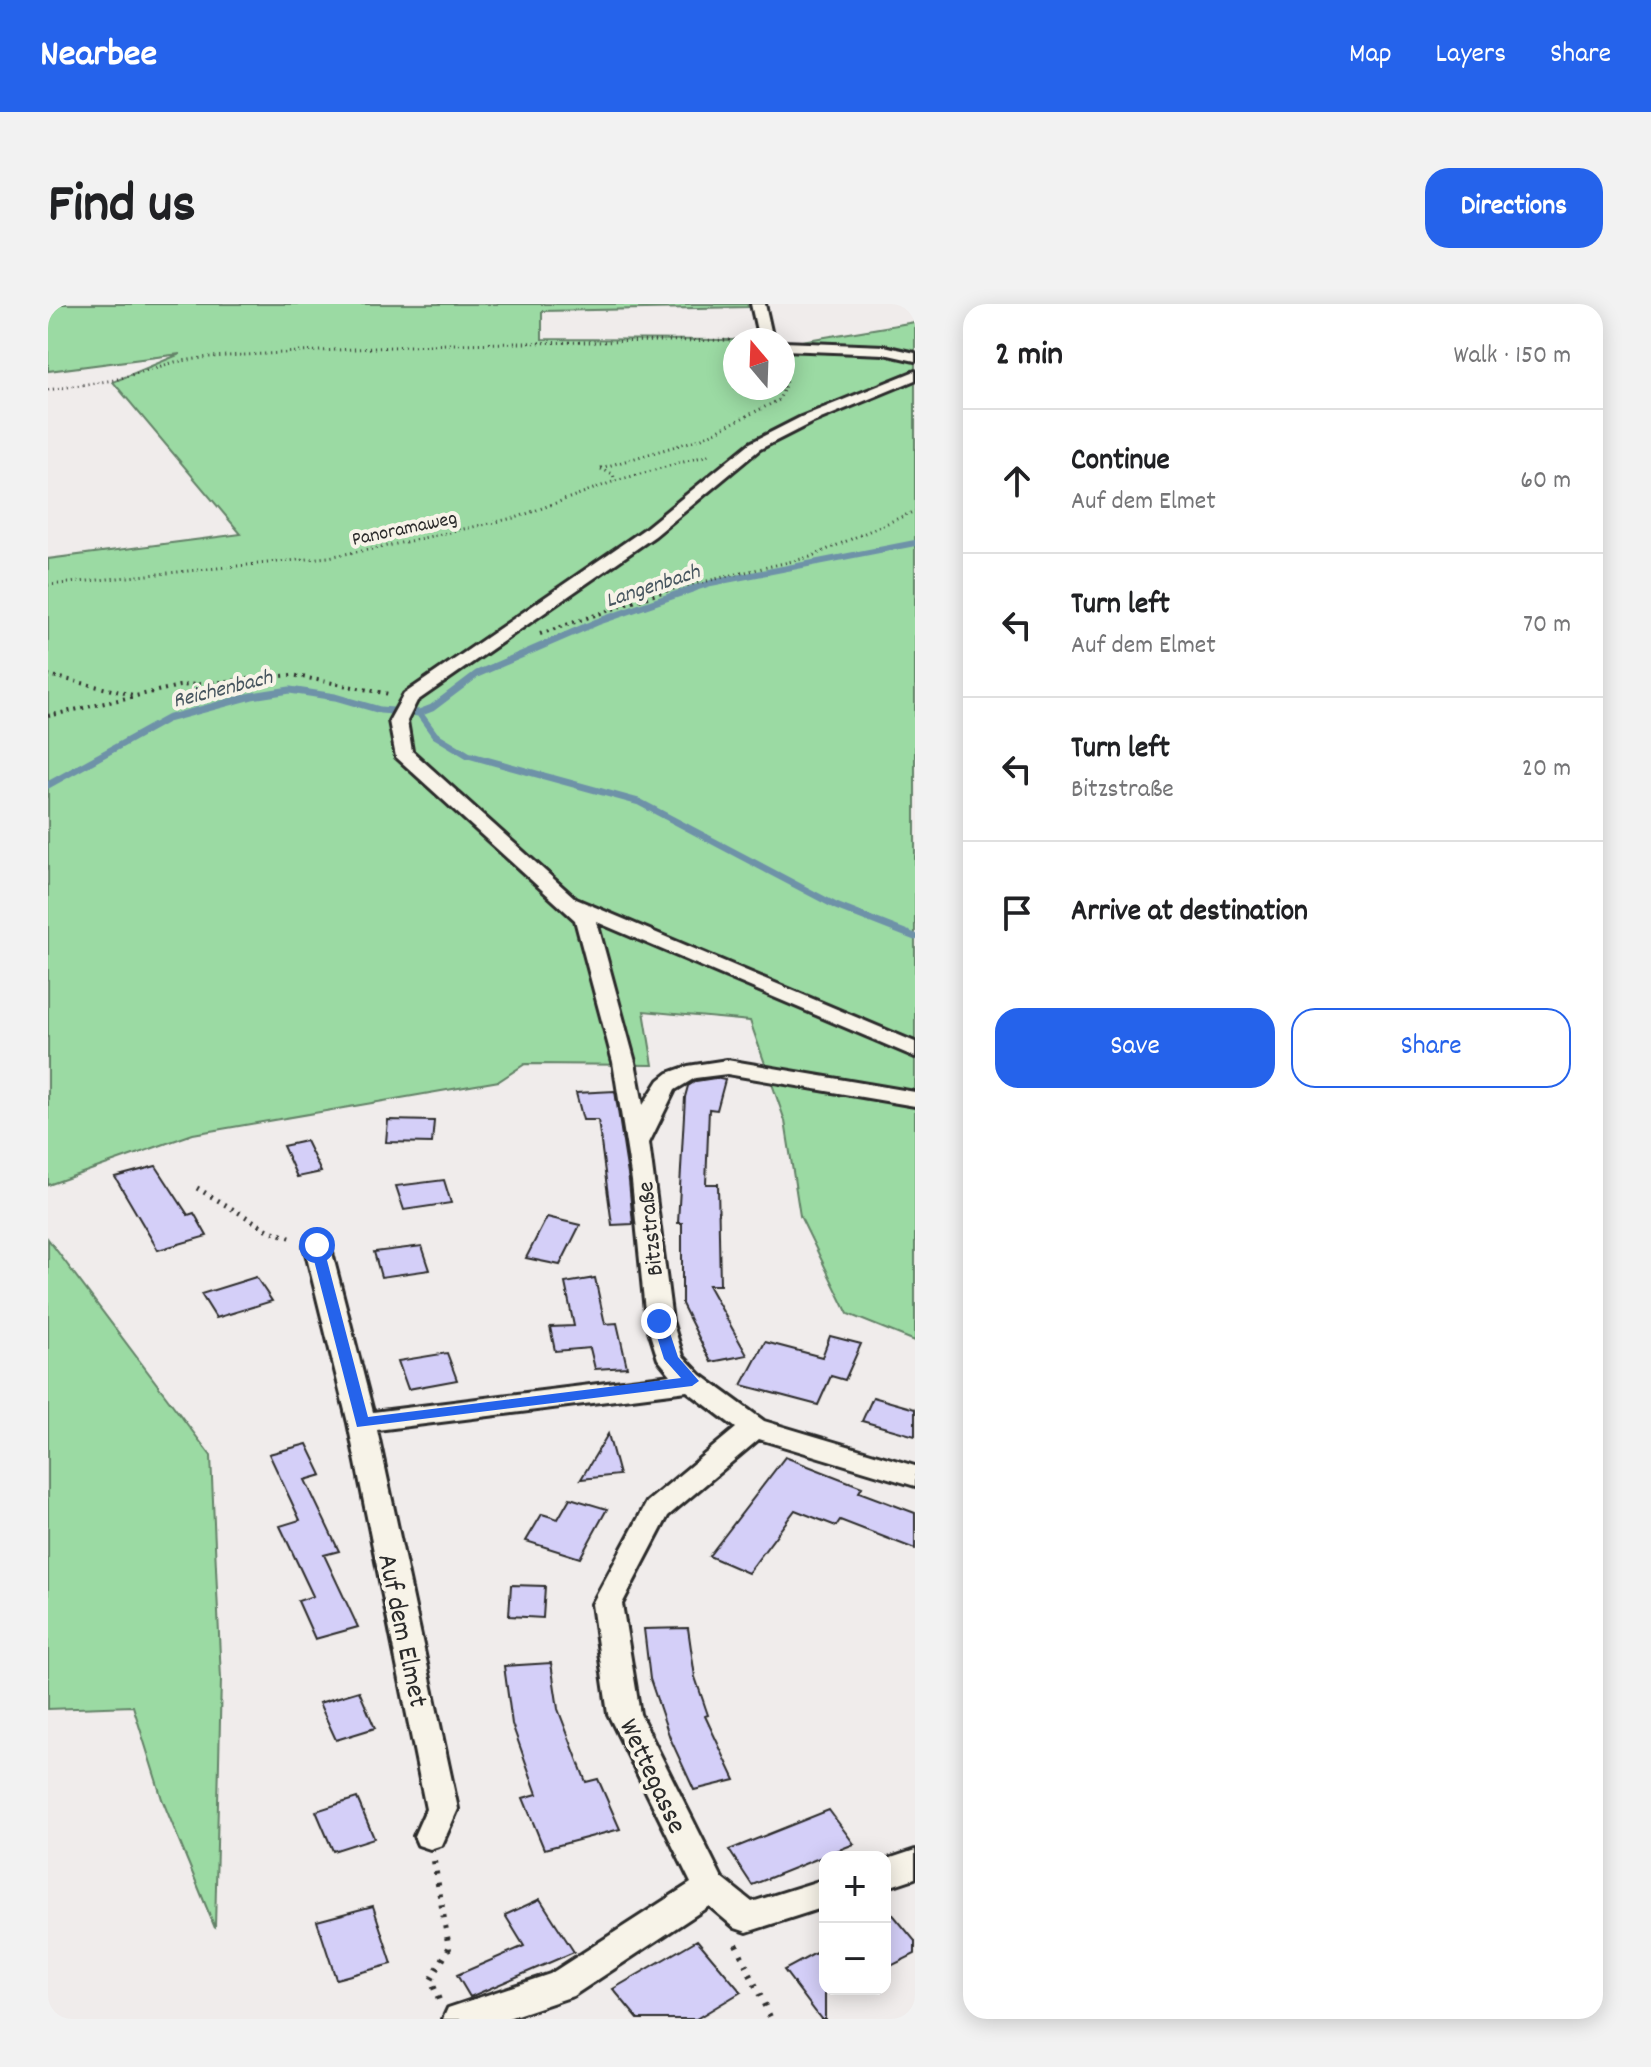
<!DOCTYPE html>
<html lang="en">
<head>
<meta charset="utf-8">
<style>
  body { margin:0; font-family:Dekko,sans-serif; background:#f2f2f2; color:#202124 }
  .controls { position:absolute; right:24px; bottom:24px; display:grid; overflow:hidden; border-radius:16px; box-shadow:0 4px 20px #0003 }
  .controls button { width:72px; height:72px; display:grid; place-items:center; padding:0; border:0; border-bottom:2px solid #e0e0e0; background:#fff; color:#202124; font:40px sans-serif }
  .compass { position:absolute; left:675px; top:24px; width:72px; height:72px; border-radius:50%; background:#fff; box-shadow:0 4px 20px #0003; rotate:341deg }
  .stop { position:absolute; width:24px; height:24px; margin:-18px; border:6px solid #2563eb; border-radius:50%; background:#fff }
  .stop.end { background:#2563eb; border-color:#fff; box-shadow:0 2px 8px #0008 }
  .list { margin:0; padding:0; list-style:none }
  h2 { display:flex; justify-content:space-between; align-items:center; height:104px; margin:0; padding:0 32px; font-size:34px }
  h2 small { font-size:26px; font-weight:400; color:#757577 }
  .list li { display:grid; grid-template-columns:52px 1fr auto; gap:24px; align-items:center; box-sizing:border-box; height:144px; padding:0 32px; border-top:2px solid #e0e0e0 }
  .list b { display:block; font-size:30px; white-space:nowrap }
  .list p { margin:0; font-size:26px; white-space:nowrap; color:#757577 }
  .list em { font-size:26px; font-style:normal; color:#757577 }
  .actions { display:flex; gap:16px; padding:24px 32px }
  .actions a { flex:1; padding:18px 0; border:2px solid #2563eb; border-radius:24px; text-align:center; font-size:28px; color:#2563eb }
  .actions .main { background:#2563eb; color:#fff }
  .icon { flex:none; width:44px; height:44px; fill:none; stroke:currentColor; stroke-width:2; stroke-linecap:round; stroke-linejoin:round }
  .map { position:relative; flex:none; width:867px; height:1715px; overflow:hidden; border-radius:24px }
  header { display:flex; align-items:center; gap:48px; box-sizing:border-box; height:112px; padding:0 40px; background:#2563eb; color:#fff }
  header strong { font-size:38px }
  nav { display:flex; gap:44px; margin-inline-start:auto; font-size:28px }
  .intro { display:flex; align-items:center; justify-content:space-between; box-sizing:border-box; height:192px; padding:0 48px }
  h1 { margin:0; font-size:56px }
  .button { padding:20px 36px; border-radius:24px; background:#2563eb; color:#fff; font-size:28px; font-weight:700 }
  main { display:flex; gap:48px; padding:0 48px }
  aside { flex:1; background:#fff; border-radius:24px; box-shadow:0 4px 20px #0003 }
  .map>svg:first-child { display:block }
  .green { fill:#9bdaa3; stroke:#638267; stroke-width:2 }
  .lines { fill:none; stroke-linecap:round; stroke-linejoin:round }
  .stream-far1 { stroke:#6e92a8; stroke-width:6 }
  .stream { stroke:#6e92a8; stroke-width:7 }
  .building { fill:#d4cff8; stroke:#2b2b2b; stroke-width:2 }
  .street-casing { stroke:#2b2b2b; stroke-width:6 }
  .path-far3 { stroke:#2b2b2b; stroke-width:3; stroke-dasharray:1 4; stroke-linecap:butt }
  .path-far2 { stroke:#2b2b2b; stroke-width:4; stroke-dasharray:2 5; stroke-linecap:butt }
  .path-far1 { stroke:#2b2b2b; stroke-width:5; stroke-dasharray:2 6; stroke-linecap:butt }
  .path { stroke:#2b2b2b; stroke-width:6; stroke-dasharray:3 8; stroke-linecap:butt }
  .street { fill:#f7f3e8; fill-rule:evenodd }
  .route { fill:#2563eb }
  .labels { text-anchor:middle; stroke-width:8; stroke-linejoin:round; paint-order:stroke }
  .far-street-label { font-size:20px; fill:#2b2b2b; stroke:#f7f3e8 }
  .far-water-label { font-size:22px; font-style:italic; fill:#47565f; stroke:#f7f3e8 }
  .street-label { font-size:24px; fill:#2b2b2b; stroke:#f7f3e8 }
  .near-street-label { font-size:28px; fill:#2b2b2b; stroke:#f7f3e8 }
</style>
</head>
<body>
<header>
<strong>Nearbee</strong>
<nav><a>Map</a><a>Layers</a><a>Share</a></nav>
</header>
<div class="intro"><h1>Find us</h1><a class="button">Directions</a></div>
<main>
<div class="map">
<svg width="867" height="1715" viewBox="0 0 867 1715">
  <rect width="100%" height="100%" fill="#f0eceb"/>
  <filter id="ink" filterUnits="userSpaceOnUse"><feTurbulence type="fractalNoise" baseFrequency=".0125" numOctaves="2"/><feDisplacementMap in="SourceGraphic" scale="16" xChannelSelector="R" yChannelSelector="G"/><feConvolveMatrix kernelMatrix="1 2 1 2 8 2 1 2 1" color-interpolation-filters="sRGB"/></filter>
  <g filter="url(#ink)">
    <!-- green -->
    <path class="green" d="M 0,0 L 699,0 L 700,3 L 494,7 L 494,35 L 687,36 L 687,84 L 735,84 L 735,40 L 867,18 L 867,1037 L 800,1010 L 752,912 L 737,817 L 702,717 L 596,707 L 605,761 L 477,760 L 451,777 L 145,830 L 0,881 L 0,255 L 193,230 L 65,78 L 132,50 L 0,67 Z
      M 0,935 L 163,1152 L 173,1375 L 167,1624 L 114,1495 L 85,1402 L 0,1405 Z"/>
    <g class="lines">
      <!-- stream-far1 -->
      <path class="stream-far1" d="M 641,286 L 663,279 L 867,239"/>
      <!-- stream -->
      <path class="stream" d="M 371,409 L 387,431 L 420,451 L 591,498 L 788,602 L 867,633
        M 0,481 L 119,415 L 204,392 L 242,386 L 287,393 L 332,406 L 371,409 L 384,404 L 429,370 L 549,318 L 647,284"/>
    </g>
    <!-- building -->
    <path class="building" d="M 667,774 L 677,776 L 669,806 L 661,805 L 658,880 L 670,880 L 672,981 L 660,981 L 699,1051 L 663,1058 L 634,1000 L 634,919 L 630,919 L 637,793 L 640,782 L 648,777 Z
      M 567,787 L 581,877 L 585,920 L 564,921 L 550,816 L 535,816 L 528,789 Z
      M 340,816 L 386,817 L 384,839 L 338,838 Z
      M 258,837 L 273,868 L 249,873 L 235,842 Z
      M 108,862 L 140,911 L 146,909 L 159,932 L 110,946 L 67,873 Z
      M 396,876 L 403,899 L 356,906 L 348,882 Z
      M 499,913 L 532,921 L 512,961 L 478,954 Z
      M 374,942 L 382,966 L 333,973 L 326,948 Z
      M 208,973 L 224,997 L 168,1014 L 153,990 Z
      M 547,974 L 557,1020 L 569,1019 L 579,1063 L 547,1065 L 542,1044 L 507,1047 L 502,1023 L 526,1022 L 517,979 Z
      M 782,1032 L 813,1040 L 797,1076 L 783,1072 L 770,1101 L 694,1081 L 717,1038 L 774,1053 Z
      M 399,1049 L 409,1076 L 360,1085 L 350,1057 Z
      M 825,1093 L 867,1105 L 867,1132 L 814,1117 Z
      M 560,1130 L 571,1171 L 533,1175 Z
      M 259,1140 L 274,1171 L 257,1176 L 291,1247 L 276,1251 L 310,1323 L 267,1335 L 250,1297 L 265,1292 L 232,1222 L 252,1216 L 221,1150 Z
      M 737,1153 L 814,1183 L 811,1188 L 867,1209 L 867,1245 L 792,1216 L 788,1222 L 747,1206 L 700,1269 L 661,1252 Z
      M 522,1194 L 559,1205 L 532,1254 L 478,1237 L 494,1210 L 510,1215 Z
      M 463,1281 L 497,1282 L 495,1314 L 461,1312 Z
      M 640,1324 L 647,1373 L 660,1411 L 657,1412 L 687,1476 L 646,1486 L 622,1434 L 602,1375 L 596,1325 Z
      M 503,1359 L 510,1405 L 538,1478 L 550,1475 L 572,1525 L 496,1545 L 475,1494 L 489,1490 L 464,1420 L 456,1362 Z
      M 311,1387 L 327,1424 L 288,1436 L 271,1399 Z
      M 309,1494 L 326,1534 L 285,1547 L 268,1507 Z
      M 781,1506 L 806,1540 L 704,1581 L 681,1546 Z
      M 492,1595 L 526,1648 L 422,1693 L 409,1671 L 476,1642 L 457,1611 Z
      M 837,1601 L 867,1637 L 867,1650 L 837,1665 Z
      M 325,1602 L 344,1660 L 288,1675 L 269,1617 Z
      M 649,1636 L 693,1688 L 648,1715 L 590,1715 L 565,1685 Z
      M 777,1644 L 777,1715 L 773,1715 L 736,1666 Z"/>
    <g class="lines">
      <defs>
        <path id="street" d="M 703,0 L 717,0 L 725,36 L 711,36 Z
          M 735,38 L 836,42 L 867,49 L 867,57 L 836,50 L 735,46 Z
          M 867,67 L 867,76 L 763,119 L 712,145 L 607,232 L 369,397 L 359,417 L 364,447 L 528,595 L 867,738 L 867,753 L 549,618 L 587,758 L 595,801 L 611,776 L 620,769 L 640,762 L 679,756 L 867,788 L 867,802 L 679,770 L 647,774 L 627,786 L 601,839 L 624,1017 L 635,1052 L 653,1071 L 716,1117 L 867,1162 L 867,1182 L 711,1135 L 620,1212 L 574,1300 L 592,1410 L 674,1574 L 704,1598 L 777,1575 L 777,1603 L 699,1628 L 687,1624 L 661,1602 L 525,1692 L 457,1715 L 395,1715 L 400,1704 L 502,1670 L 643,1579 L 560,1410 L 544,1300 L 599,1198 L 688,1124 L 639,1087 L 329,1126 L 410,1505 L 394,1541 L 382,1545 L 370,1541 L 366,1532 L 378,1505 L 300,1119 L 256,941 L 260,935 L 278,935 L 282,941 L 325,1108 L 623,1071 L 610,1055 L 598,1017 L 584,877 L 565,758 L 527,616 L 348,453 L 341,417 L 356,390 L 595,226 L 702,139 L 753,113 Z
          M 867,1546 L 867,1574 L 837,1584 L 837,1556 Z"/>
      </defs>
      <!-- street casing -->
      <use href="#street" class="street-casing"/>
      <!-- path-far3 -->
      <path class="path-far3" d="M 0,86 L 66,76 L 127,58 L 161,53 L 399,40 L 687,36
        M 553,164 L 652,135 L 731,96 L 738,79 L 735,71
        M 553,165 L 565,170 L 567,177
        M 0,281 L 280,253 L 330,244 L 470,213 L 567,177 L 664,150
        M 620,286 L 762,253 L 867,207"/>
      <!-- path-far2 -->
      <path class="path-far2" d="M 492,330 L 626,284
        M 0,371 L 85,391
        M 0,412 L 131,382 L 244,371 L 341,390"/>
      <!-- path-far1 -->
      <path class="path-far1" d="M 149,884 L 222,927 L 245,934"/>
      <!-- path -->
      <path class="path" d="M 386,1557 L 401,1644 L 383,1676 L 391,1696
        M 688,1640 L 723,1715"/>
      <!-- street -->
      <use href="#street" class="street"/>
    </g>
  </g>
  <!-- route -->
  <path class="route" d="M 269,937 L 275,941 L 320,1113 L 633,1074 L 616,1055 L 604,1017 L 611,1012 L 618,1017 L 630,1053 L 651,1077 L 644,1082 L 309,1123 L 262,941 Z"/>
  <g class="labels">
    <!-- far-street labels -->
    <g class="far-street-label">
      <text transform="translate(356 223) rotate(-12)" y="7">Panoramaweg</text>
    </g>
    <!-- far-water labels -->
    <g class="far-water-label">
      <text transform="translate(604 280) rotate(-18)" y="8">Langenbach</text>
      <text transform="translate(174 383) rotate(-14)" y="8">Reichenbach</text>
    </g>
    <!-- street labels -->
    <g class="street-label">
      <text transform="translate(601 925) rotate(-96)" y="8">Bitzstraße</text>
    </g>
    <!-- near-street labels -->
    <g class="near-street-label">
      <text transform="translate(357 1326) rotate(78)" y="10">Auf dem Elmet</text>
      <text transform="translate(607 1471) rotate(65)" y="10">Wettegasse</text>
    </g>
  </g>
</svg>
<div class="controls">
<button>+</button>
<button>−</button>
</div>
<svg class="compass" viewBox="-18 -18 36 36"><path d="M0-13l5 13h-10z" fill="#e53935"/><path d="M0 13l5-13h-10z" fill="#757577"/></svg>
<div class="stop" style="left:269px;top:941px"></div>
<div class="stop end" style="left:611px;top:1017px"></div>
</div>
<aside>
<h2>2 min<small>Walk · 150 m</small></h2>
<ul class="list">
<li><svg class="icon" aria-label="ahead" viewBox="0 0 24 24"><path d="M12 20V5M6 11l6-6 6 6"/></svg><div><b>Continue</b><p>Auf dem Elmet</p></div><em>60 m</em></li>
<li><svg class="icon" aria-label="left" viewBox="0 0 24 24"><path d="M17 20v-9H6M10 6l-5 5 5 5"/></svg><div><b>Turn left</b><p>Auf dem Elmet</p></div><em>70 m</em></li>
<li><svg class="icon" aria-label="left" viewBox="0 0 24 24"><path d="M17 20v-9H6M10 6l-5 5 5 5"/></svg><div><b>Turn left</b><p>Bitzstraße</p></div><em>20 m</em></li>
<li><svg class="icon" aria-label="arrive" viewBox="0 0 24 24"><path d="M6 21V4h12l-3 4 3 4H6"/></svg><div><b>Arrive at destination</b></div></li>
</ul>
<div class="actions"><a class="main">Save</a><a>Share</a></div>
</aside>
</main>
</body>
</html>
